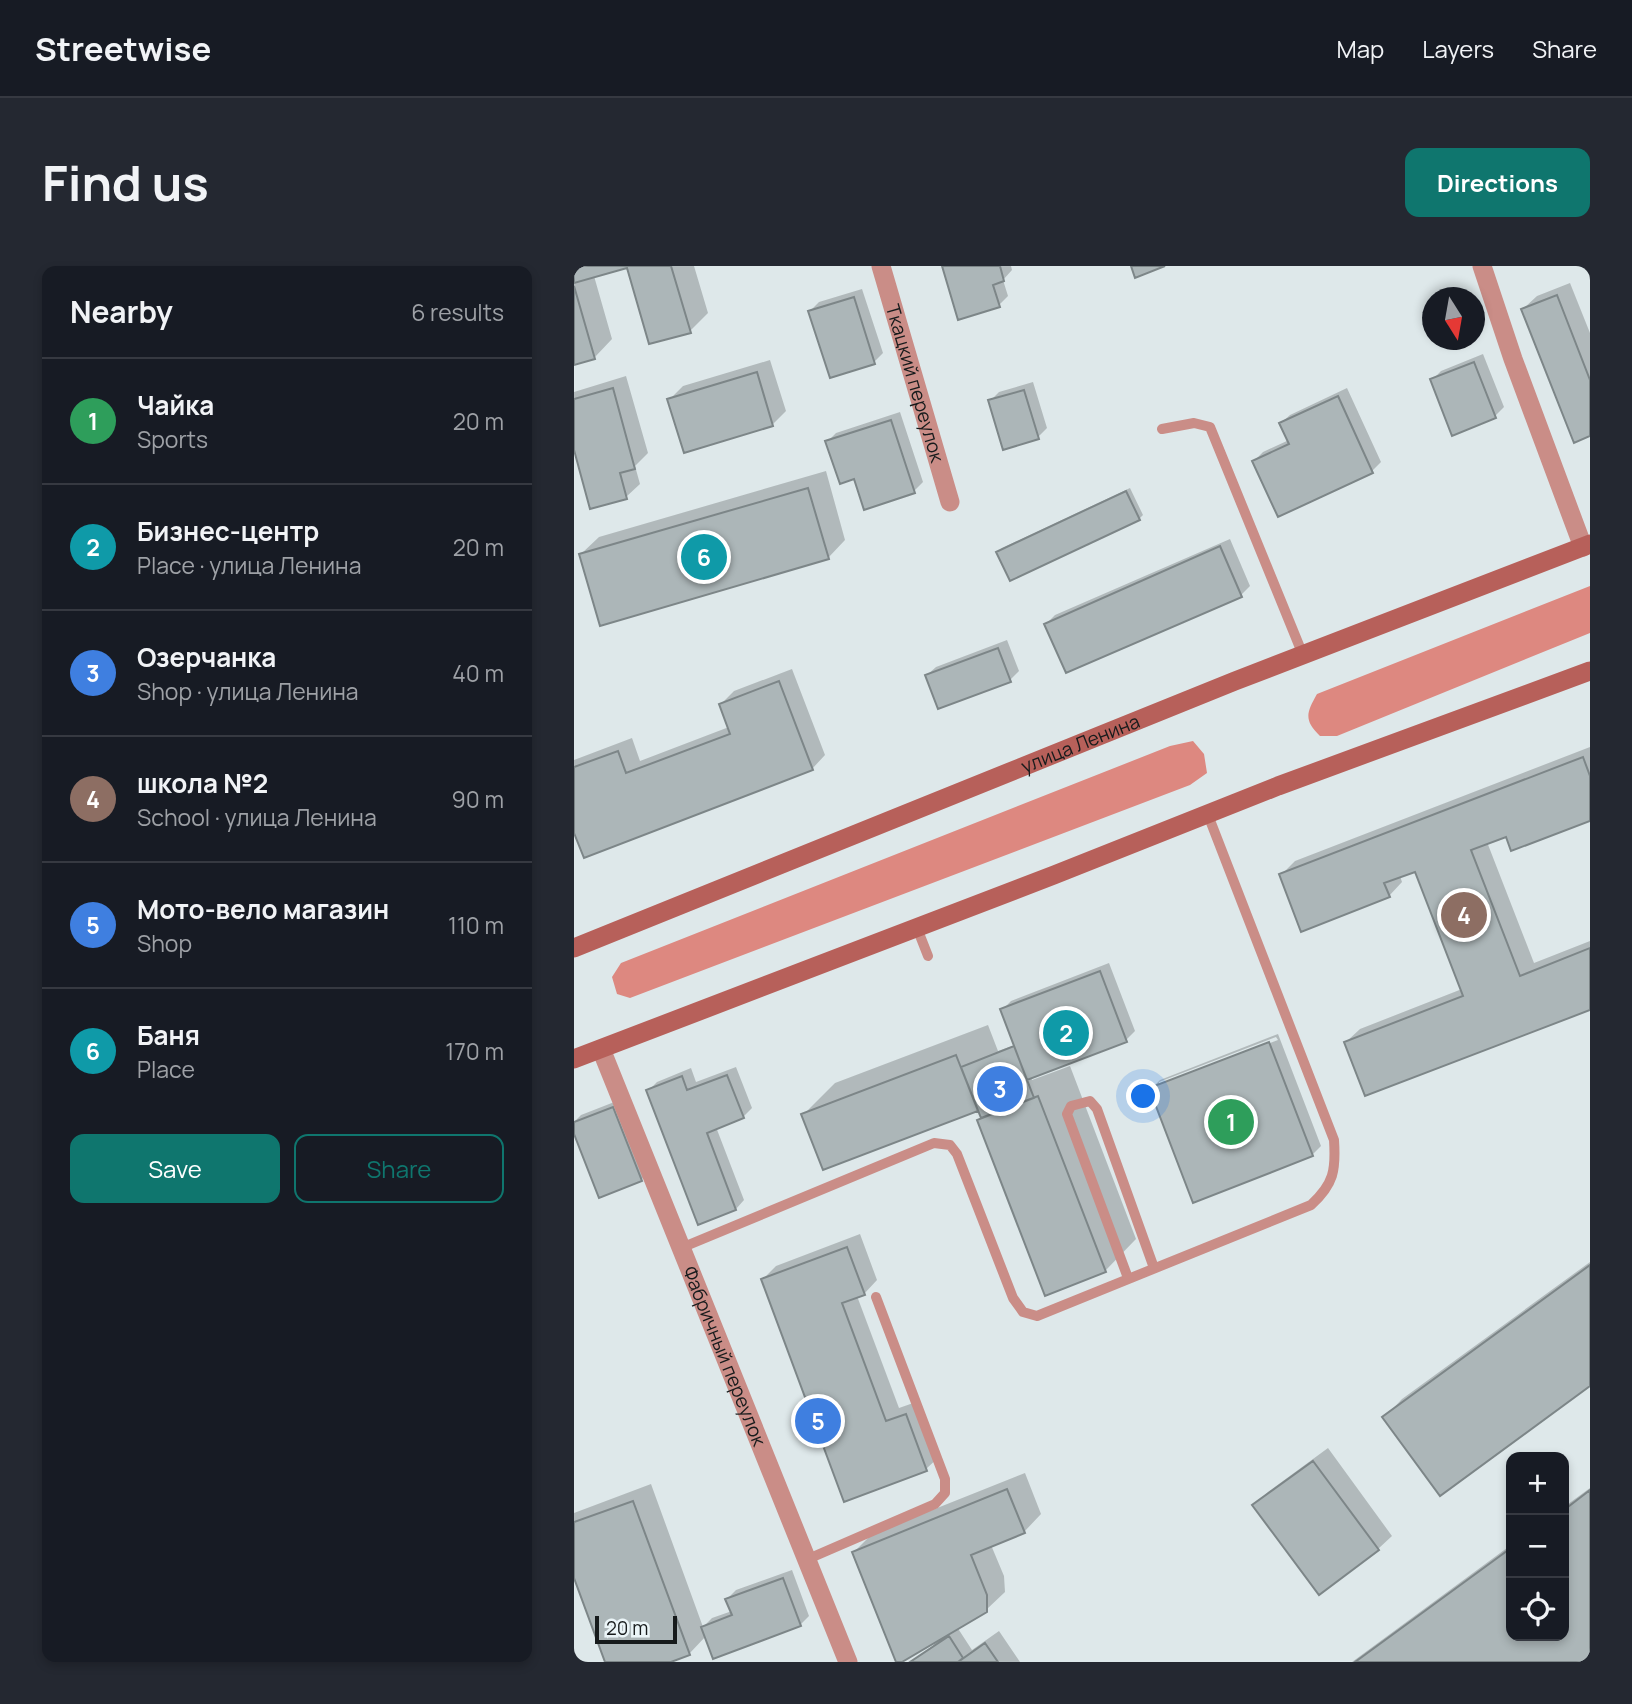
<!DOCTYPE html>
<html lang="en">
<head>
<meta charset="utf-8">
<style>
  body { margin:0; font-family:Manrope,sans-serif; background:#242831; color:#f1f3f6 }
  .controls { position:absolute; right:21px; bottom:21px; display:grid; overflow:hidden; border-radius:14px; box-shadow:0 4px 10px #0003 }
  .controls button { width:63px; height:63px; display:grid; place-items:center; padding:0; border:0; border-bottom:2px solid #363941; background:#171b24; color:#f1f3f6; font:35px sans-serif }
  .compass { position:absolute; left:848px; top:21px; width:63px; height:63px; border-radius:50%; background:#171b24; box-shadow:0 4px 10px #0003; rotate:169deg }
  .scale { position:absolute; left:21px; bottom:18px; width:82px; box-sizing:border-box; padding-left:7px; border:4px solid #171b1c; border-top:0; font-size:19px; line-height:24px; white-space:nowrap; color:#171b1c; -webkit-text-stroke:5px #ebf5f8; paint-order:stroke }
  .you { position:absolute; left:570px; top:831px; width:24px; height:24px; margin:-18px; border:5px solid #fff; border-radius:50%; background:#1a73e8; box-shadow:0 0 0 10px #1a73e833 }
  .badge { display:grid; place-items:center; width:46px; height:46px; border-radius:50%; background:#0f766e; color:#fff; font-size:23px; font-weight:700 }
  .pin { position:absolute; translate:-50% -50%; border:4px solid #fff; box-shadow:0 2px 7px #0006 }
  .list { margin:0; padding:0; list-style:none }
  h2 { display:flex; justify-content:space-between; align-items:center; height:91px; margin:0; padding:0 28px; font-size:30px }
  h2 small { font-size:23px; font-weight:400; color:#9ea1a6 }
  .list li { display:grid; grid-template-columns:46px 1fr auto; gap:21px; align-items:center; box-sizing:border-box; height:126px; padding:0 28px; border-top:2px solid #363941 }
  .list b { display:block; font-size:26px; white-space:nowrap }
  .list p { margin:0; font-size:23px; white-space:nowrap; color:#9ea1a6 }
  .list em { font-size:23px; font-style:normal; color:#9ea1a6 }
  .actions { display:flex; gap:14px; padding:21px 28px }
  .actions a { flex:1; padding:16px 0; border:2px solid #0f766e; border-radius:14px; text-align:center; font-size:24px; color:#0f766e }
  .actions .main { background:#0f766e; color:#fff }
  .icon { flex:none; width:38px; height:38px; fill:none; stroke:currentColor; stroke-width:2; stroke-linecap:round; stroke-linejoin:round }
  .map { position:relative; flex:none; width:1016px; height:1396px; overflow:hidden; border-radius:14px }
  header { display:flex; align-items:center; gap:42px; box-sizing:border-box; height:98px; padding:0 35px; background:#171b24; border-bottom:2px solid #363941 }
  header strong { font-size:33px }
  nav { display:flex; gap:38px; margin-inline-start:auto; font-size:24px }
  .intro { display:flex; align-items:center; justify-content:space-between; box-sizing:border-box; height:168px; padding:0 42px }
  h1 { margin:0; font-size:49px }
  .button { padding:18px 32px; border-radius:14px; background:#0f766e; color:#fff; font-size:24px; font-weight:700 }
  main { display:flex; gap:42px; padding:0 42px }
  aside { flex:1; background:#171b24; border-radius:14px; box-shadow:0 4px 10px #0003 }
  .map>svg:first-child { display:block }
  .forest { fill:#dd8880 }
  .shadow { fill:#0003; fill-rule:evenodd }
  .building { fill:#acb6b8; stroke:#7d8688; stroke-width:2 }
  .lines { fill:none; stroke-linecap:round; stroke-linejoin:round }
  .service { stroke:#ca8d87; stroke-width:10 }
  .minor { stroke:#ca8d87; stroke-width:19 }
  .tertiary { stroke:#ca8d87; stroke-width:19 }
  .secondary { stroke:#b7605a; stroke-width:19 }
  .labels { text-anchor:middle; stroke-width:6; stroke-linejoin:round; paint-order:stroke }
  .street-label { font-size:19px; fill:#171b1c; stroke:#ebf5f8 }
</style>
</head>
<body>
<header>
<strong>Streetwise</strong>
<nav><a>Map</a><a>Layers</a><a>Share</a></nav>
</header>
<div class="intro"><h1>Find us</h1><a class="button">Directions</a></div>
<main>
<aside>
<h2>Nearby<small>6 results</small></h2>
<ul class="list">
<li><span class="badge" style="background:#2e9e5b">1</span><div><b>Чайка</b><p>Sports</p></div><em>20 m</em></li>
<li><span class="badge" style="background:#0f9aa8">2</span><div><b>Бизнес-центр</b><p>Place · улица Ленина</p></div><em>20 m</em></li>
<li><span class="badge" style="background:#3f7fe0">3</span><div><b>Озерчанка</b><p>Shop · улица Ленина</p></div><em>40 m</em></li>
<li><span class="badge" style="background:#8d6e63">4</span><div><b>школа №2</b><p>School · улица Ленина</p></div><em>90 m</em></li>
<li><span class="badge" style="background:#3f7fe0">5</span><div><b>Мото-вело магазин</b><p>Shop</p></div><em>110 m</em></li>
<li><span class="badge" style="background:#0f9aa8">6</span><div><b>Баня</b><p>Place</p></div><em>170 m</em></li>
</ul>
<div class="actions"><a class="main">Save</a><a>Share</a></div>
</aside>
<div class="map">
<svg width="1016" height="1396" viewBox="0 0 1016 1396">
  <rect width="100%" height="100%" fill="#dee8ea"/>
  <!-- forest -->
  <path class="forest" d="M 1016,320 L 1016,367 L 763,470 L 746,470 C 729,454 733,446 743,428 Z
    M 619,475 L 630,488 L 633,507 L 616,519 L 56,732 L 43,728 L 38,711 L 47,697 L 596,480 Z"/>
  <!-- shadow -->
  <path class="shadow" d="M 0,0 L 52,0 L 20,10 L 38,73 L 21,91 L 0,97 Z
    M 54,0 L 120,0 L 134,47 L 116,65 Z
    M 370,0 L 437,0 L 438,4 L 429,14 L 434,30 L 425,39 Z
    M 996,17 L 1016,67 L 1016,168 L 949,43 L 963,30 Z
    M 288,23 L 309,87 L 300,96 L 236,45 L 245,36 Z
    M 909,88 L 930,141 L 921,150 L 879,168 L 858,114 L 867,105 Z
    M 196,94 L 212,145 L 198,159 L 95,134 L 109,120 Z
    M 52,110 L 74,187 L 61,200 L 66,218 L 52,231 L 0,177 L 0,126 Z
    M 459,116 L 473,162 L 464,171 L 416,135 L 425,126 Z
    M 773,122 L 807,196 L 798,205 L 680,195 L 689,186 L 715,174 L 707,157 L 716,149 Z
    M 326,146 L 349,216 L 340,225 L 281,211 L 253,176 L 262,167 Z
    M 252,205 L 271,274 L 254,292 L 7,288 L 25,271 Z
    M 556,222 L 569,249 L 565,253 L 424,286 L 428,282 Z
    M 656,273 L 676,320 L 667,329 L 493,405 L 472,358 L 481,349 Z
    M 433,374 L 445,405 L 436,414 L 353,409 L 362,401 Z
    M 218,403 L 251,489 L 238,503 L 0,562 L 0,494 L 58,472 L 66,495 L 155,461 L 147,438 L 160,425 Z
    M 1016,481 L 1016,553 L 933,569 L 913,576 L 960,697 L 1016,675 L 1016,742 L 772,776 L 786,763 L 888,723 L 842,604 L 826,610 L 828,616 L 815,630 L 707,609 L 721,595 Z
    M 535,697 L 561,765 L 552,774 L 457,811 L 458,814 L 496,800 L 562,973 L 531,1005 L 405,854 L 408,851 L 404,842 L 229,849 L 261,817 L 414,759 L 424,785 L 441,779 L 428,744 L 437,735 Z
    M 704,768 L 747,880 L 738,889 L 577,823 L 586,814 ZM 702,771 L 704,774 L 585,820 L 585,816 Z
    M 162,801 L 178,842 L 169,851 L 142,861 L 170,934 L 162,943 L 74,825 L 83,816 L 117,802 L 122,816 Z
    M 48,833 L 76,905 L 67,914 L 0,864 L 0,856 L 7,849 Z
    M 286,968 L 303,1014 L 290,1028 L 283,1030 L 325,1142 L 345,1135 L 366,1190 L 352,1203 L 189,1013 L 202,1000 Z
    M 1016,996 L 1016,1118 L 811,1151 L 828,1133 Z
    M 754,1182 L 818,1270 L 804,1283 L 681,1239 L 694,1226 Z
    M 451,1207 L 467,1248 L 450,1266 L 417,1279 L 430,1310 L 431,1326 L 412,1344 L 383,1361 L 398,1384 L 425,1365 L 446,1396 L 337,1396 L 360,1379 L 358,1376 L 324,1396 L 280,1286 L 298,1268 Z
    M 77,1218 L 129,1361 L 138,1352 L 158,1345 L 153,1333 L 162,1324 L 218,1304 L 235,1350 L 226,1359 L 132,1370 L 115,1388 L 92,1396 L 33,1396 L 0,1307 L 0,1247 Z
    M 1016,1222 L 1016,1396 L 778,1396 L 937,1279 L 937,1370 L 990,1370 L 990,1241 Z"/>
  <!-- building -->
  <path class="building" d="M 0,0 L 97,0 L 117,67 L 75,78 L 53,2 L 0,17 Z
    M 368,0 L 426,0 L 430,15 L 419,19 L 426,41 L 384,54 Z
    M 557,0 L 591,0 L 561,12 Z
    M 0,20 L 21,93 L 0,99 Z
    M 983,29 L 1016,114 L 1016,170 L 1000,177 L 947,43 Z
    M 280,31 L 301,98 L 256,112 L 234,45 Z
    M 900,96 L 922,152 L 878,170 L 856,113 Z
    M 183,106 L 199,160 L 110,187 L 93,133 Z
    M 39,122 L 61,203 L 46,207 L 53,233 L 16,243 L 0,184 L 0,133 Z
    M 450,124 L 465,173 L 429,184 L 414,134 Z
    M 764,130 L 799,207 L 704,251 L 678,195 L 715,178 L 705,157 Z
    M 317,154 L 341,227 L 290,244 L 280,213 L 266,218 L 251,175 Z
    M 234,222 L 255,293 L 26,360 L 5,288 Z
    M 552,225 L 566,254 L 436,315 L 422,286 Z
    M 646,280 L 668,331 L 492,407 L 470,358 Z
    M 424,382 L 437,416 L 364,443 L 351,409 Z
    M 205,415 L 239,504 L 10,592 L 0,567 L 0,501 L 44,485 L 52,507 L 156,468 L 145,438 Z
    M 1009,491 L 1016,510 L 1016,555 L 937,585 L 932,571 L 897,584 L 946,710 L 1016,682 L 1016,744 L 791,830 L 770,776 L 889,730 L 841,606 L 810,617 L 816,631 L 727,666 L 705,608 Z
    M 526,705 L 553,776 L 453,814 L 426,743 Z
    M 695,776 L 739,890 L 619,937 L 575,822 Z
    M 440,780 L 460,832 L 407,852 L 387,801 Z
    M 382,789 L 404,845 L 249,904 L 227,848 Z
    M 153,809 L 170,852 L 133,867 L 162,944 L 124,959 L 72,824 L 108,810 L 113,824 Z
    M 464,830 L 532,1006 L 471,1030 L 403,854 Z
    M 39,841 L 68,915 L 25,932 L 0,868 L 0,856 Z
    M 273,981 L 291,1029 L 268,1037 L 312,1155 L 332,1148 L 353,1205 L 270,1236 L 187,1013 Z
    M 1016,999 L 1016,1120 L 866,1230 L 808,1151 Z
    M 739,1195 L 805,1284 L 745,1329 L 678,1239 Z
    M 433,1223 L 451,1267 L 397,1289 L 413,1329 L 413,1346 L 328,1396 L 322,1396 L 278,1286 Z
    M 1016,1224 L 1016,1396 L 781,1396 L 937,1282 L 937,1370 L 990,1370 L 990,1244 Z
    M 59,1235 L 116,1389 L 97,1396 L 31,1396 L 0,1312 L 0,1256 Z
    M 209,1312 L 227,1360 L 139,1393 L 127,1361 L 158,1349 L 151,1333 Z
    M 375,1370 L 389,1392 L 384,1396 L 336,1396 Z
    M 411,1377 L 424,1396 L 384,1396 Z"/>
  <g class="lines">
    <!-- service -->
    <path class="service" d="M 588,163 L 620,157 L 636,161 L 729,389
      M 343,662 L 354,690
      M 107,982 L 360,877 L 376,879 L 383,888 L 439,1032 L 449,1046 L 463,1050 L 737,939 C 760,918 762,904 760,874 L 634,549
      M 554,1012 L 493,848 L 497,840 L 516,835 L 523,843 L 580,1002
      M 234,1293 L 361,1238 L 371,1227 L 371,1213 L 302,1031"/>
    <!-- minor -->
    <g class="minor">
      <path id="s1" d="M 307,0 L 376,236"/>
      <path d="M 908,0 L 939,93 L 1009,281"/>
    </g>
    <!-- tertiary -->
    <path class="tertiary" id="s2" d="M 27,783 L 274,1396"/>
    <!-- secondary -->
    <g class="secondary">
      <path id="s3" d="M 0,682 L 661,415 L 1016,278"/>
      <path d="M 0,793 L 480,609 L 704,520 L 1016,405"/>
    </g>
  </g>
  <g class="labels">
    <!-- street labels -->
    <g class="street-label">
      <text dy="7" stroke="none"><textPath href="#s1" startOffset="122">Ткацкий переулок</textPath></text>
      <text dy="7" stroke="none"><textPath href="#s3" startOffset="546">улица Ленина</textPath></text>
      <text dy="7" stroke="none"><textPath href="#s2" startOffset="331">Фабричный переулок</textPath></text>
    </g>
  </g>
</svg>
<div class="controls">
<button>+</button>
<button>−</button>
<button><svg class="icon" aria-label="locate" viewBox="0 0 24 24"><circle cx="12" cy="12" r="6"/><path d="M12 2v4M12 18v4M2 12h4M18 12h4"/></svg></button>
</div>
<svg class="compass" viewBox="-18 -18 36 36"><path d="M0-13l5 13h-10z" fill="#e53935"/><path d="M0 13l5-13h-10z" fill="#9ea1a6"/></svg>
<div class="scale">20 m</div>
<div class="you"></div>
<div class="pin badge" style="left:657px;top:856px;background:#2e9e5b">1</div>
<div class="pin badge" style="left:492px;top:767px;background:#0f9aa8">2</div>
<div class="pin badge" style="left:426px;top:823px;background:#3f7fe0">3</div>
<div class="pin badge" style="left:890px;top:649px;background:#8d6e63">4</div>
<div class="pin badge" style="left:244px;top:1155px;background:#3f7fe0">5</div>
<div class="pin badge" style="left:130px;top:291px;background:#0f9aa8">6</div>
</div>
</main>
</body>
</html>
